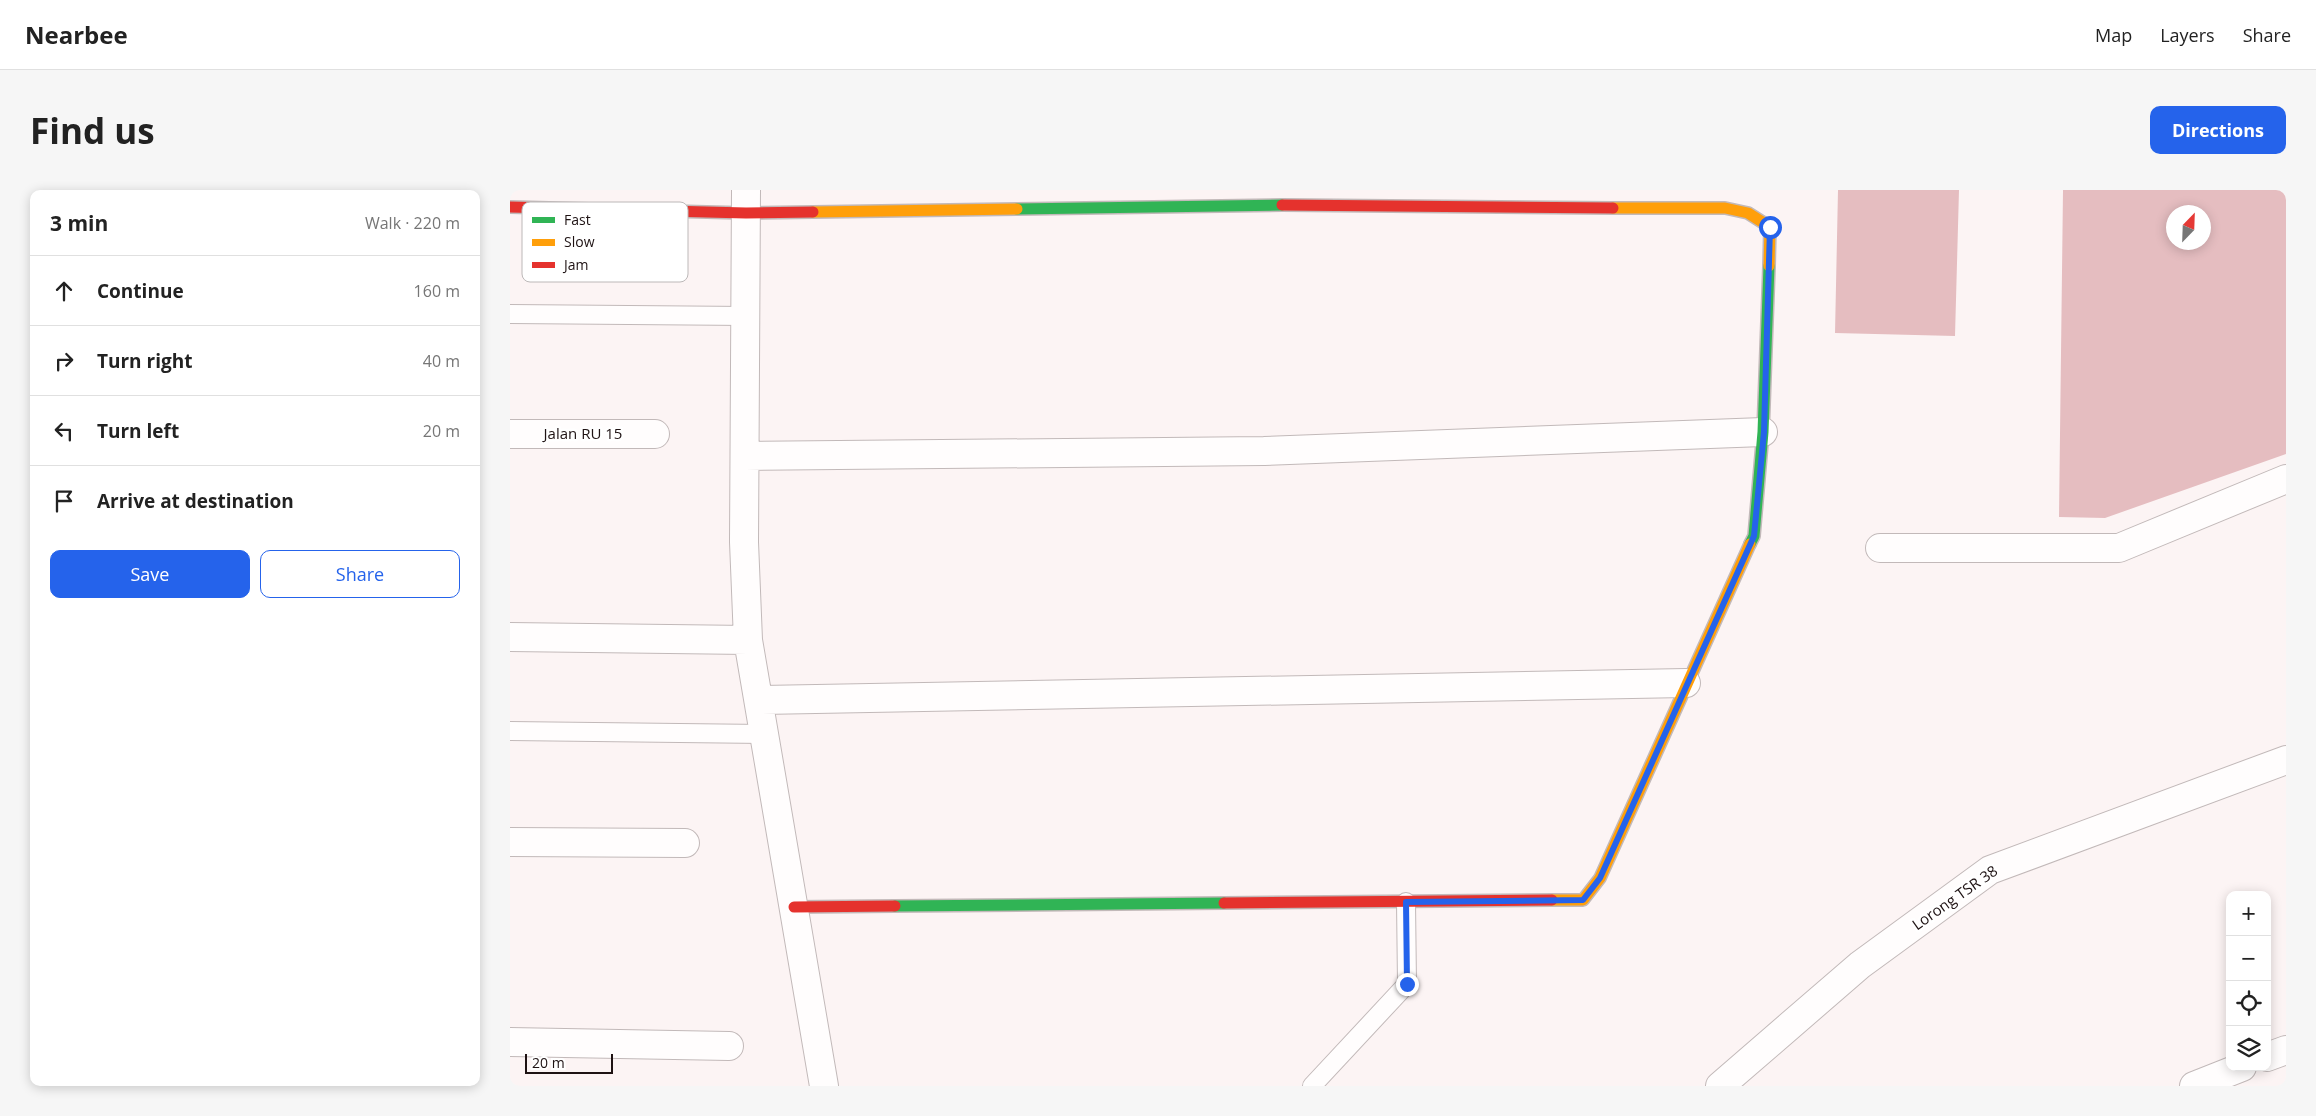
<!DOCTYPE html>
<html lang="en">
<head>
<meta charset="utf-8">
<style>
  body { margin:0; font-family:"Open Sans",sans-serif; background:#f6f6f6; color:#222 }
  .controls { position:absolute; right:15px; bottom:15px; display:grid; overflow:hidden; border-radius:10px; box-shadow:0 2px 12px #0003 }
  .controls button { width:45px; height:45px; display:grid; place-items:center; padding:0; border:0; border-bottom:1px solid #e0e0e0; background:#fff; color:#222; font:25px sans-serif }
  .compass { position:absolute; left:1656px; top:15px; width:45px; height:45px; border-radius:50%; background:#fff; box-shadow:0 2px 12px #0003; rotate:23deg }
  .scale { position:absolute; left:15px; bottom:12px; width:88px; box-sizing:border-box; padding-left:5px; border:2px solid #1e1213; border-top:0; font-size:14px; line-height:18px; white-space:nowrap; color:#1e1213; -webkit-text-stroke:4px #fff; paint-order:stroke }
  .stop { position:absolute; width:15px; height:15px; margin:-11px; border:4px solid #2563eb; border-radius:50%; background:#fff }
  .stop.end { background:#2563eb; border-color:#fff; box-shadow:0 1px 5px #0008 }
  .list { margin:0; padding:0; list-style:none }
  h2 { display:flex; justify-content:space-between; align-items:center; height:65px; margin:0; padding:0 20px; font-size:21px }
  h2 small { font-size:16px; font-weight:400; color:#767676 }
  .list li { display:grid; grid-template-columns:32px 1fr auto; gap:15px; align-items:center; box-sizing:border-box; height:70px; padding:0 20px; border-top:1px solid #e0e0e0 }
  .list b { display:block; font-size:19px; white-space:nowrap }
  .list em { font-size:16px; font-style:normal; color:#767676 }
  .actions { display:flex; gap:10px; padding:15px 20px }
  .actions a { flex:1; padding:11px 0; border:1px solid #2563eb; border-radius:10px; text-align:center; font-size:18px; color:#2563eb }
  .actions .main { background:#2563eb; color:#fff }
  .icon { flex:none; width:28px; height:28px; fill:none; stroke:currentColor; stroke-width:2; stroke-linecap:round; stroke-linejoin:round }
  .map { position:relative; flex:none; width:1776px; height:896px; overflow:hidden; border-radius:10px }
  header { display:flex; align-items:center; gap:30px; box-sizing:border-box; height:70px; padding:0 25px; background:#fff; border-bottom:1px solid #e0e0e0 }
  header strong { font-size:24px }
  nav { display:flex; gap:28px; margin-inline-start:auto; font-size:18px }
  .intro { display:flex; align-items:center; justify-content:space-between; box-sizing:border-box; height:120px; padding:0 30px }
  h1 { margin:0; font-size:35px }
  .button { padding:12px 22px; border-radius:10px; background:#2563eb; color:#fff; font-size:18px; font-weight:700 }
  main { display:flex; gap:30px; padding:0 30px }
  aside { flex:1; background:#fff; border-radius:10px; box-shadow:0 2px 12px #0003 }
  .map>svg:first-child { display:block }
  .water { fill:#e5bdc0; fill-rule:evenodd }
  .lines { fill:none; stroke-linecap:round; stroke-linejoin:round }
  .lane-casing { stroke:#c2b9b9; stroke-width:20 }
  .street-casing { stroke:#c2b9b9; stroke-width:30 }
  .fast-casing { stroke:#c2b9b9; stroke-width:14 }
  .slow-casing { stroke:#c2b9b9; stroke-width:14 }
  .jam-casing { stroke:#c2b9b9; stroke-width:14 }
  .lane { stroke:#fffdfd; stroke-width:18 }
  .street { stroke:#fffdfd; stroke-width:28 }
  .fast { stroke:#30b455; stroke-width:11 }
  .slow { stroke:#ff9f0a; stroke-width:11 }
  .jam { stroke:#e5322d; stroke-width:11 }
  .route { stroke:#2563eb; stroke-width:6 }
  .labels { text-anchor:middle; stroke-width:5; stroke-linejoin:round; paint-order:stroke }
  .street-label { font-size:15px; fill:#1e1213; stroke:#fff }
  .key { fill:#fff; stroke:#bcb8b8; stroke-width:1 }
  .key-label { font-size:14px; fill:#1e1213 }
</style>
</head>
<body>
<header>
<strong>Nearbee</strong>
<nav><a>Map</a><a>Layers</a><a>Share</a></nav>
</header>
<div class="intro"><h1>Find us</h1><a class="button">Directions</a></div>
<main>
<aside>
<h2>3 min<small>Walk · 220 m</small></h2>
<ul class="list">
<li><svg class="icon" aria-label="ahead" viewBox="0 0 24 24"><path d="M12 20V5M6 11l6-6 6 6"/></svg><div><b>Continue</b></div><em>160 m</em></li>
<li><svg class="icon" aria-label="right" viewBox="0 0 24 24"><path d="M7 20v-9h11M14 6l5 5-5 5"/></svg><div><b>Turn right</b></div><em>40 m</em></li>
<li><svg class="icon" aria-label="left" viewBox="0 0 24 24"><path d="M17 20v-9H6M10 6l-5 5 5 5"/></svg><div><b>Turn left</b></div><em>20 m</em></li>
<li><svg class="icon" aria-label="arrive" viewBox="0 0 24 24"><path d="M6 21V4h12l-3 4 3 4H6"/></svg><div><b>Arrive at destination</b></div></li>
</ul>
<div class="actions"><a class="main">Save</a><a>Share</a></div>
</aside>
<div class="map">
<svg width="1776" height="896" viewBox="0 0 1776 896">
  <rect width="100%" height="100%" fill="#fcf4f4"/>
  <!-- water -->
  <path class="water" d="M 1328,0 L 1449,0 L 1445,146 L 1325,143 Z
    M 1553,0 L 1776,0 L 1776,264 L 1595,328 L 1549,327 ZM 1664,22 L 1694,22 L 1694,52 L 1664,52 Z"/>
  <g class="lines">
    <defs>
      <path id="lane" d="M 0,124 L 237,126
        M 0,541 L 254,544
        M 802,896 L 897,794 L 896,712"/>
      <path id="street" d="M 236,0 L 234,352 L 238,450 L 314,896
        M 0,244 L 145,244
        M 235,266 L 754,261 L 1253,242
        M 1370,358 L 1609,358 L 1776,289
        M 0,447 L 238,450
        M 250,510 L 1176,493
        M 0,652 L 175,653
        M 0,852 L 219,856
        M 1757,867 L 1776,860
        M 1210,896 L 1350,775 L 1480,680 L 1776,570
        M 1684,896 L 1732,877"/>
      <path id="fast" d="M 507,19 L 772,15
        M 1240,354 L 1244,346 L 1253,242 L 1259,76
        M 385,716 L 714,713"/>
      <path id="slow" d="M 1103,18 L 1215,18 L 1238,23 L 1260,37 L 1259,76
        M 303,22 L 507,19
        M 1042,710 L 1073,710 L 1090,688 L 1240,354"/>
      <path id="jam" d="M 772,15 L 1103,18
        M 0,17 L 236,23 L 303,22
        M 714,713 L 1042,710
        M 284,717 L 385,716"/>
    </defs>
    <!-- lane casing -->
    <use href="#lane" class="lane-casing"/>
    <!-- street casing -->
    <use href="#street" class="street-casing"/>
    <!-- fast casing -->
    <use href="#fast" class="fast-casing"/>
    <!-- slow casing -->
    <use href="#slow" class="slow-casing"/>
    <!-- jam casing -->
    <use href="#jam" class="jam-casing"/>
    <!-- lane -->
    <use href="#lane" class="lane"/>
    <!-- street -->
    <use href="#street" class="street"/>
    <!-- fast -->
    <use href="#fast" class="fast"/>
    <!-- slow -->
    <use href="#slow" class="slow"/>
    <!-- jam -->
    <use href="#jam" class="jam"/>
  </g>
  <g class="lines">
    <!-- route -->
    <path class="route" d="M 897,794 L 896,712 L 1073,710 L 1090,688 L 1244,346 L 1254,242 L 1260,37"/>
  </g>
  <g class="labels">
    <!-- street labels -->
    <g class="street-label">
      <text x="73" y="249">Jalan RU 15</text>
      <text transform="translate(1445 708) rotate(-35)" y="5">Lorong TSR 38</text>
    </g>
  </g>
  <!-- legend -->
  <rect x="12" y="12" width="166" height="80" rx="8" class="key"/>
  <rect x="22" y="27" width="23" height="6" fill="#30b455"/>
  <rect x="22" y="49" width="23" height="7" fill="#ff9f0a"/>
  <rect x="22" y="72" width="23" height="6" fill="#e5322d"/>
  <g class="key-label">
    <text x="54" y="35">Fast</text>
    <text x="54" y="57">Slow</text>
    <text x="54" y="80">Jam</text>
  </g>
</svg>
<div class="controls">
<button>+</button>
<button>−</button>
<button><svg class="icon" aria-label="locate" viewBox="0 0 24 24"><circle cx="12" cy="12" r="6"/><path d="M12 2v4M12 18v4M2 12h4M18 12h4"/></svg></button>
<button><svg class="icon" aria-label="layers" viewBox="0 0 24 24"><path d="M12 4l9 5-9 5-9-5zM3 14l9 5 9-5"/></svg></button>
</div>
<svg class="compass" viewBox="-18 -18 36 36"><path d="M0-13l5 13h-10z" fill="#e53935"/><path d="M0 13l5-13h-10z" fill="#767676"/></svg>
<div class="scale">20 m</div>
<div class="stop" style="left:1260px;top:37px"></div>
<div class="stop end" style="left:897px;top:794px"></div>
</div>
</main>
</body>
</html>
